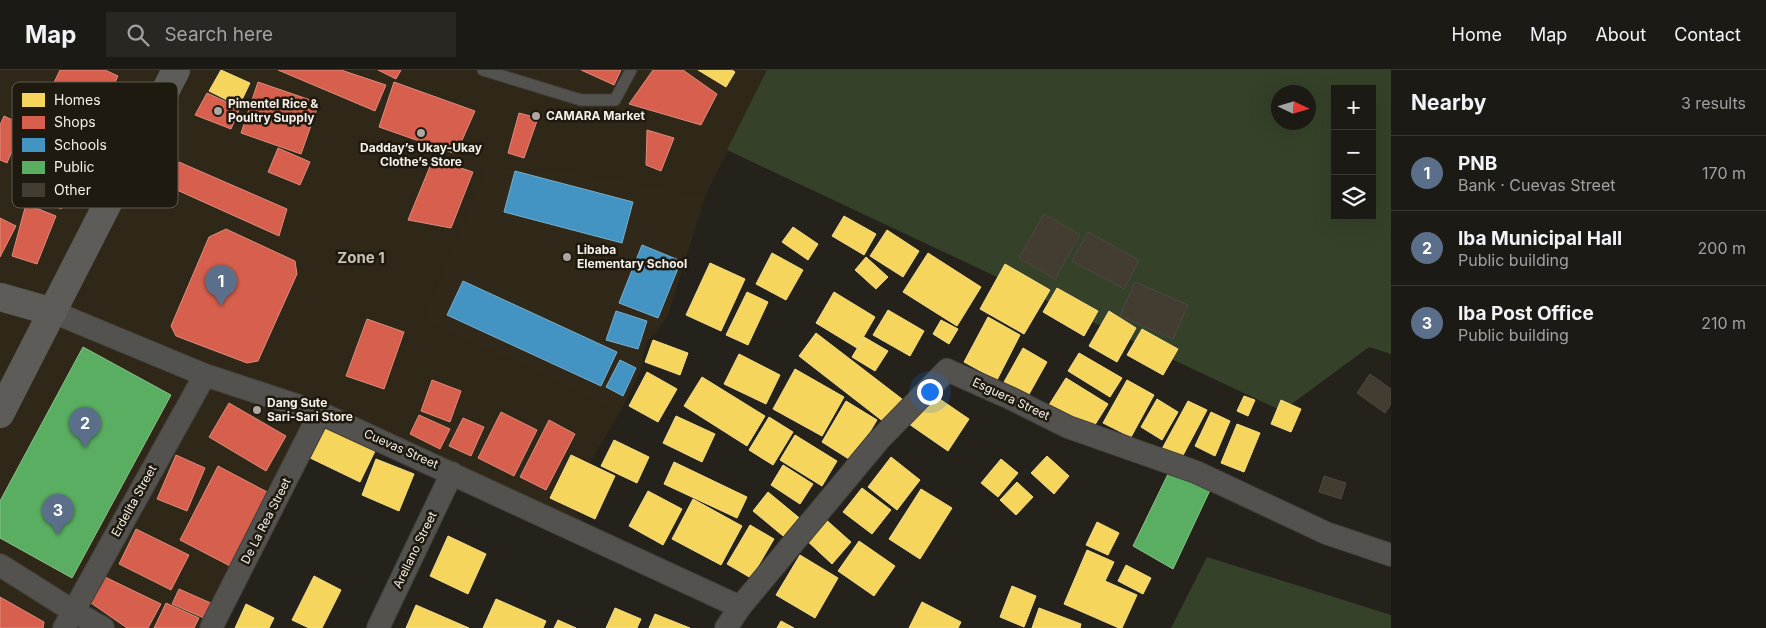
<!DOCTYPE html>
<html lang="en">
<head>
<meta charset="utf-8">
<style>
  body { margin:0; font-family:Inter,sans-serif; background:#292722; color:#f1f3f6 }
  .controls { position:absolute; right:15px; top:15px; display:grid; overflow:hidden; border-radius:0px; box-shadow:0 5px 20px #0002 }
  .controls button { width:45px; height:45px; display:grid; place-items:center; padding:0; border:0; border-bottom:1px solid #3a3834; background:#1c1a15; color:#f1f3f6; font:25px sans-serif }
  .compass { position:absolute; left:1271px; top:15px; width:45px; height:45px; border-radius:50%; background:#1c1a15; box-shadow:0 5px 20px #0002; rotate:94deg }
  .you { position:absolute; left:929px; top:321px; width:18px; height:18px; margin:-12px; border:4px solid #fff; border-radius:50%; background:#1a73e8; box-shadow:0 0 0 8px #1a73e833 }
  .badge { display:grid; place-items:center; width:32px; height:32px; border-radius:50%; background:#b45309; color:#fff; font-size:16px; font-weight:700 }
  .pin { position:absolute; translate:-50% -41px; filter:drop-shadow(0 1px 2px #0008) }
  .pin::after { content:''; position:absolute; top:26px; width:18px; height:15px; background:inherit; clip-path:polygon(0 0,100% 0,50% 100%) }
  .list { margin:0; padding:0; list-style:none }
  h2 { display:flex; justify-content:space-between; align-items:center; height:65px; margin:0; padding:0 20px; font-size:21px }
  h2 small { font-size:16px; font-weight:400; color:#a0a1a0 }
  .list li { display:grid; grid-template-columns:32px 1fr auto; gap:15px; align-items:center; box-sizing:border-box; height:75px; padding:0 20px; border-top:1px solid #3a3834 }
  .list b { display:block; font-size:19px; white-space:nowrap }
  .list p { margin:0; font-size:16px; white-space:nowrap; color:#a0a1a0 }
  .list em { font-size:16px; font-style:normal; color:#a0a1a0 }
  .icon { flex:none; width:28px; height:28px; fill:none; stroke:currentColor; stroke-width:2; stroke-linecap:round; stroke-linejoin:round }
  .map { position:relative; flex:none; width:1391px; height:558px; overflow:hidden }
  header { display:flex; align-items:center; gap:30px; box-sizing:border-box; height:70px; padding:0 25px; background:#1c1a15; border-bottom:1px solid #3a3834 }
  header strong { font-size:24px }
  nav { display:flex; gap:28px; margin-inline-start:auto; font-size:18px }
  .search { width:350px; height:45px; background:#292722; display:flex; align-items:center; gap:12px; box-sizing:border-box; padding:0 18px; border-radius:0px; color:#a0a1a0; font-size:19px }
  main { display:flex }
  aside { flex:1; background:#1c1a15 }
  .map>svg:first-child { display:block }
  .built { fill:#2f2718 }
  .education { fill:#30291a }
  .green { fill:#354229; fill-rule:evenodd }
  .homes { fill:#f6d55c; stroke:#f5dd86 }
  .shops { fill:#d6604d; stroke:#df8b7c }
  .schools { fill:#4393c3; stroke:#78afce }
  .public { fill:#5aae61; stroke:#88c28a }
  .building { fill:#423c31; stroke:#4c4944 }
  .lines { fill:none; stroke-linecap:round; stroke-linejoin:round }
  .lane-casing { stroke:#413e39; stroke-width:13 }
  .street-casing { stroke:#413e39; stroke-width:24 }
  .secondary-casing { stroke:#413e39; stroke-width:29 }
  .lane { stroke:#53524f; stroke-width:11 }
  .street { stroke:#53524f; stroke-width:22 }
  .secondary { stroke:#5d5c59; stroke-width:28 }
  .poi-dot { fill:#aca7a1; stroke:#1f1a0f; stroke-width:2 }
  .labels { text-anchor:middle; stroke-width:5; stroke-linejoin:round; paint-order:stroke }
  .poi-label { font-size:12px; font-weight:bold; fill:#f4efe8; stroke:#1f1a0f; text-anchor:start }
  .street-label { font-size:12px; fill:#f4efe8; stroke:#1f1a0f }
  .quarter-label { font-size:15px; font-weight:bold; fill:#c9c1b3; stroke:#1f1a0f }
  .key { fill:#1f1a0f; stroke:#5f5a50; stroke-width:1 }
  .key-label { font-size:14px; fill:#f4efe8 }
</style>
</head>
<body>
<header>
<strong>Map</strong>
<div class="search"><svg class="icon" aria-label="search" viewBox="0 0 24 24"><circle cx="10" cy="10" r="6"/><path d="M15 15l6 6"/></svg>Search here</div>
<nav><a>Home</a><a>Map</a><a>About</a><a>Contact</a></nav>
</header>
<main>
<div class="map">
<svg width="1391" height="558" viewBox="0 0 1391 558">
  <rect width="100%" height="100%" fill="#25221c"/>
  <!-- built -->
  <path class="built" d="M 0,0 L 767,0 L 705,127 L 667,248 L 646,273 L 639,304 L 620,342 L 567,431 L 602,473 L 321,343 L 211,558 L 0,558 Z"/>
  <!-- education -->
  <path class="education" d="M 487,97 L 580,104 L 705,127 L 667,248 L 646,273 L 639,304 L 620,342 L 423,248 Z"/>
  <!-- green -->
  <path class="green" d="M 767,0 L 1391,0 L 1391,284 L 1369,277 L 1282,341 L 727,80 ZM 1335,19 L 1372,19 L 1372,146 L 1335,146 ZM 1278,22 L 1308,22 L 1308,52 L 1278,52 Z
    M 1207,487 L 1391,545 L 1391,558 L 1171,558 Z"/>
  <!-- homes -->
  <path class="homes" d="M 221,0 L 250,13 L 239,36 L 209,21 Z
    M 698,0 L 732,0 L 735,2 L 726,17 Z
    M 844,146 L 876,164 L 864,185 L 832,166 Z
    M 793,157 L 818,174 L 808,190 L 782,172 Z
    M 887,160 L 919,181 L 903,207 L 870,186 Z
    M 772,183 L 803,200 L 786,230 L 756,214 Z
    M 928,183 L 981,217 L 957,256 L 903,222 Z
    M 866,187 L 888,207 L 876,219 L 855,200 Z
    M 710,193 L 745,209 L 721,261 L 686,245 Z
    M 1005,194 L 1050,220 L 1024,264 L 980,239 Z
    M 1057,218 L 1098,241 L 1084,266 L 1043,242 Z
    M 747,222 L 768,232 L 748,275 L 726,265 Z
    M 834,222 L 875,247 L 857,278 L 816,253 Z
    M 888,240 L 924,261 L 910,286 L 873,265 Z
    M 1109,241 L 1136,258 L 1117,292 L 1089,276 Z
    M 988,247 L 1020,265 L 997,310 L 964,292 Z
    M 941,250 L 958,259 L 949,274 L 933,264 Z
    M 1142,259 L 1178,279 L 1163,305 L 1127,285 Z
    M 816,263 L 902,329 L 884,352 L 799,286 Z
    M 864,267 L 888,281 L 875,301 L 852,287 Z
    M 653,270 L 688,283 L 680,305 L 645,292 Z
    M 1023,278 L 1047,292 L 1028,326 L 1004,312 Z
    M 1079,283 L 1122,308 L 1110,327 L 1068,301 Z
    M 739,284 L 780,305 L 766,334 L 724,314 Z
    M 795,299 L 844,327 L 822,366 L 773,339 Z
    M 647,302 L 677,319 L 658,352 L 629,336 Z
    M 702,307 L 765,346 L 747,376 L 684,336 Z
    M 1066,308 L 1108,334 L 1091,361 L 1049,335 Z
    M 1127,310 L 1154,325 L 1131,367 L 1103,353 Z
    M 931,323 L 969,349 L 948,381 L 909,354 Z
    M 1244,326 L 1255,330 L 1248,346 L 1237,341 Z
    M 1157,329 L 1178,342 L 1162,370 L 1141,357 Z
    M 1281,330 L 1301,339 L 1291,362 L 1271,354 Z
    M 846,331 L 877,350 L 852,391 L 822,372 Z
    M 1188,331 L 1207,340 L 1181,389 L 1162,379 Z
    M 1211,342 L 1230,351 L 1215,386 L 1195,376 Z
    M 676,346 L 715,364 L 702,392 L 663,373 Z
    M 769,347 L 793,362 L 773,395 L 749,380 Z
    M 322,353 L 376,379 L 360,412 L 306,386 Z
    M 1237,354 L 1260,363 L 1244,402 L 1221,393 Z
    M 795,365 L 837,391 L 822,416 L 780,390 Z
    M 614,370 L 649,387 L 637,413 L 601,396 Z
    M 571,385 L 615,406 L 595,449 L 550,428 Z
    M 1047,386 L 1069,406 L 1054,424 L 1031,403 Z
    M 891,387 L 920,410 L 897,440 L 868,417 Z
    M 376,389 L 414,404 L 399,441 L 362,425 Z
    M 1001,389 L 1018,403 L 998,427 L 981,413 Z
    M 674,392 L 747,427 L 737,448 L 664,414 Z
    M 783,395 L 813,414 L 800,434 L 771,415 Z
    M 1017,412 L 1033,427 L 1016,445 L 1000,430 Z
    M 862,418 L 891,440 L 872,464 L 843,442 Z
    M 921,419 L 952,438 L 920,489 L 889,469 Z
    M 648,421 L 682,439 L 663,475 L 629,456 Z
    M 768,422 L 803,451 L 788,470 L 753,441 Z
    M 693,429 L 742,456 L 721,495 L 672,469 Z
    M 823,447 L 851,472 L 832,494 L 804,468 Z
    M 1097,452 L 1119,463 L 1108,485 L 1086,475 Z
    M 750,455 L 774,469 L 751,508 L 727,494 Z
    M 448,466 L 486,484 L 468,524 L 430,506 Z
    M 859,471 L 895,496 L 874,526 L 838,501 Z
    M 1087,480 L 1114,492 L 1105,511 L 1137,525 L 1122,558 L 1119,558 L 1064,534 Z
    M 800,485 L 838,508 L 815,548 L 776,525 Z
    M 1126,495 L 1151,508 L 1143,524 L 1118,511 Z
    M 314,506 L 341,520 L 322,558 L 309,558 L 292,550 Z
    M 1012,516 L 1036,526 L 1024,557 L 1000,547 Z
    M 496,529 L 546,551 L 543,558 L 483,558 Z
    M 922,532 L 961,552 L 958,558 L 909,558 Z
    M 246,534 L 274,548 L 269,558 L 235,558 Z
    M 416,535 L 469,558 L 406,558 Z
    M 615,538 L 641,549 L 637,558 L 606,558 Z
    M 1039,538 L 1081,554 L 1080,558 L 1032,558 Z
    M 655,544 L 690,558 L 649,558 Z
    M 558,550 L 576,558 L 554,558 Z
    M 781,551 L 794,558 L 777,558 Z"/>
  <!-- shops -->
  <path class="shops" d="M 60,0 L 105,0 L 118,6 L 100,46 L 49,23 Z
    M 278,0 L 341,0 L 386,15 L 375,41 Z
    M 378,0 L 401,0 L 396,9 Z
    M 581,0 L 621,0 L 614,15 Z
    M 653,0 L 683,0 L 717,24 L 701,55 L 629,34 Z
    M 258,12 L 319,33 L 301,84 L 241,63 Z
    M 394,12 L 475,41 L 456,84 L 379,57 Z
    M 207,23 L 240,38 L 231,59 L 195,45 Z
    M 519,43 L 538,48 L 524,88 L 508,83 Z
    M 4,46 L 23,55 L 7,93 L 0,90 L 0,55 Z
    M 647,60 L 674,68 L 661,101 L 646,95 Z
    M 278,78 L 310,92 L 300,115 L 268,102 Z
    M 29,81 L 78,108 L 61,139 L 13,112 Z
    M 433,89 L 473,102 L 451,158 L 408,150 Z
    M 179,92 L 287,139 L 279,166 L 168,116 Z
    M 26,134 L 56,146 L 37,194 L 12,186 Z
    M 0,148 L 16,156 L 0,187 Z
    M 226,159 L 295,191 L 297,204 L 258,291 L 247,293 L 176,266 L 171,256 L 209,167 Z
    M 367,249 L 404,262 L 384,319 L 346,306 Z
    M 432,310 L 461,321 L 450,352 L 421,341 Z
    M 229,333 L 286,366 L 266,401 L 209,367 Z
    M 501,342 L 537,360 L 514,406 L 478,388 Z
    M 419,345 L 450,359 L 440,379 L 410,364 Z
    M 463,348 L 484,357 L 471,386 L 449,376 Z
    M 549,350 L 575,364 L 546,420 L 520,407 Z
    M 176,385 L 205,398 L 187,441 L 157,429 Z
    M 218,396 L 269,423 L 232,497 L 180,470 Z
    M 136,459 L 189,485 L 171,520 L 119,494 Z
    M 105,507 L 161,534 L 148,558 L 127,558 L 91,533 Z
    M 179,519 L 213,534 L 206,549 L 172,534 Z
    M 0,527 L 44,552 L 43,558 L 0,558 Z
    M 166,533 L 199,548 L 194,558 L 154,558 Z"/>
  <!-- schools -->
  <path class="schools" d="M 515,101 L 633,132 L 622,173 L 504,142 Z
    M 642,175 L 681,191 L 658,248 L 619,233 Z
    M 463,211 L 617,282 L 601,316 L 447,245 Z
    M 616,241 L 647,251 L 638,279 L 606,270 Z
    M 620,290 L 636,298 L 623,326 L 606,317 Z"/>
  <!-- public -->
  <path class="public" d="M 83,277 L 171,325 L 72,508 L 0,468 L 0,431 Z
    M 1169,402 L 1212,416 L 1173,499 L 1133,476 Z"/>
  <!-- building -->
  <path class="building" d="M 1044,144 L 1080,165 L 1055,209 L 1019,188 Z
    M 1088,162 L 1139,190 L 1124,219 L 1072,191 Z
    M 1135,212 L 1188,235 L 1173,269 L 1120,246 Z
    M 1370,304 L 1391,319 L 1391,334 L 1385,343 L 1357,323 Z
    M 1324,406 L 1346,413 L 1341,429 L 1319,422 Z"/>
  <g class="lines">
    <defs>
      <path id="lane" d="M 483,0 L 581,30 L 615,30 L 631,0"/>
      <path id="street" d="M 53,242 L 205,305 L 320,343 L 740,537
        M 0,495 L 73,541 L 103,558
        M 64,558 L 205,305
        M 211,558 L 320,343
        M 378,558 L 452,403
        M 726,558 L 740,537 L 879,370 L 947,300 L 1010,328 L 1068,357 L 1196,402 L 1326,463 L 1391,485"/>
      <path id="secondary" d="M 0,227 L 53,242
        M 0,344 L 176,0"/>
    </defs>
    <!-- lane casing -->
    <use href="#lane" class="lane-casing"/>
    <!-- street casing -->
    <use href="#street" class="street-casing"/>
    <!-- secondary casing -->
    <use href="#secondary" class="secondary-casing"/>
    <!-- lane -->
    <use href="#lane" class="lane"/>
    <!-- street -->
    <use href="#street" class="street"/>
    <!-- secondary -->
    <use href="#secondary" class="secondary"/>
  </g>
  <!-- markers -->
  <g class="poi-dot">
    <circle cx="218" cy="41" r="5"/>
    <circle cx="536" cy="46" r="5"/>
    <circle cx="421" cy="63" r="5"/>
    <circle cx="567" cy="187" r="5"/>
    <circle cx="257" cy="340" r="5"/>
  </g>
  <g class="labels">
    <!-- poi labels -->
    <g class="poi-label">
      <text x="228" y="38">Pimentel Rice &amp;<tspan x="228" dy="14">Poultry Supply</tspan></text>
      <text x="546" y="50">CAMARA Market</text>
      <text x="421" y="82" text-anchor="middle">Dadday’s Ukay-Ukay<tspan x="421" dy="14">Clothe’s Store</tspan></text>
      <text x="577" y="184">Libaba<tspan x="577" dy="14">Elementary School</tspan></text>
      <text x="267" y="337">Dang Sute<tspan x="267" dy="14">Sari-Sari Store</tspan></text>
    </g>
    <!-- street labels -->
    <g class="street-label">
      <text transform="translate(1011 329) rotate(25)" y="4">Esguera Street</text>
      <text transform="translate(401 379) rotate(24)" y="4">Cuevas Street</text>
      <text transform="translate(134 431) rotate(-61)" y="4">Erdelita Street</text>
      <text transform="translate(266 451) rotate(-63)" y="4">De La Rea Street</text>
      <text transform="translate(415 480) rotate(-64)" y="4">Arellano Street</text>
    </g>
    <!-- quarter labels -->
    <g class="quarter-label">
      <text x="361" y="193">Zone 1</text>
    </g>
  </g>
  <!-- legend -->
  <rect x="12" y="12" width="166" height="126" rx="8" class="key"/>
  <rect x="22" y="23" width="23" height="14" fill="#f6d55c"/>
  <rect x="22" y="46" width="23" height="13" fill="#d6604d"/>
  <rect x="22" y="68" width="23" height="14" fill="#4393c3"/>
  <rect x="22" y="91" width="23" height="13" fill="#5aae61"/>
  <rect x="22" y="113" width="23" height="14" fill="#423c31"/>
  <g class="key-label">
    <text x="54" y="35">Homes</text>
    <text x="54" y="57">Shops</text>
    <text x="54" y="80">Schools</text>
    <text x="54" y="102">Public</text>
    <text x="54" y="125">Other</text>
  </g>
</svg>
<div class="controls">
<button>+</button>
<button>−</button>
<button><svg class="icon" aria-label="layers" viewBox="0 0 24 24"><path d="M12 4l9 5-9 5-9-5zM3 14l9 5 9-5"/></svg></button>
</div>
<svg class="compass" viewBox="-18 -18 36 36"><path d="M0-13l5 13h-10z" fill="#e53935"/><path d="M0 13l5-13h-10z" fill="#a0a1a0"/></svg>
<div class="you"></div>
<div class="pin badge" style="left:221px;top:236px;background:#5c6f8a">1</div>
<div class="pin badge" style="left:85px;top:378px;background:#5c6f8a">2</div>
<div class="pin badge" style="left:58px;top:465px;background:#5c6f8a">3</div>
</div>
<aside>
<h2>Nearby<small>3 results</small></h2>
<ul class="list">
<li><span class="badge" style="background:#5c6f8a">1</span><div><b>PNB</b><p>Bank · Cuevas Street</p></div><em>170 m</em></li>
<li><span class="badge" style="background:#5c6f8a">2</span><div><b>Iba Municipal Hall</b><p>Public building</p></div><em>200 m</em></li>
<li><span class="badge" style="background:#5c6f8a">3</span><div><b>Iba Post Office</b><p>Public building</p></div><em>210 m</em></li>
</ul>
</aside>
</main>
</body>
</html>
